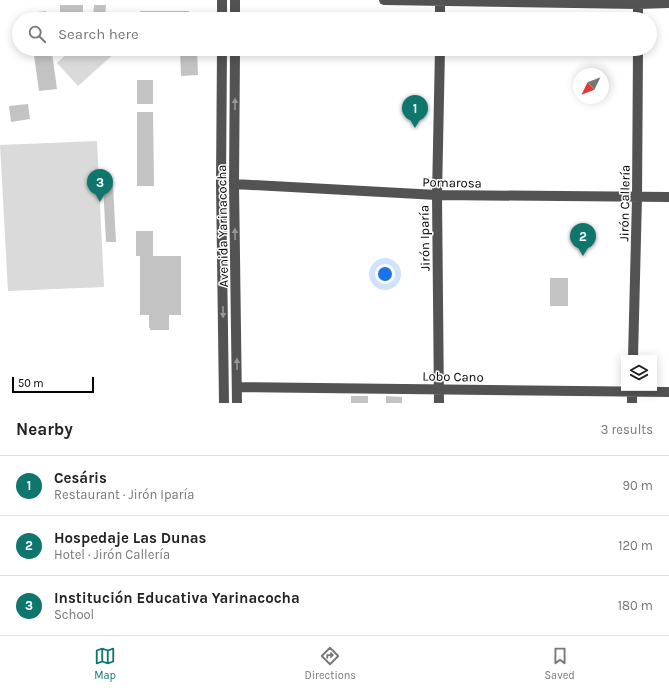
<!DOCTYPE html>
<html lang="en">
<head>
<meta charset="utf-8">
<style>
  body { margin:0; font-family:Karla,sans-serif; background:#f6f6f6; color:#222 }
  .controls { position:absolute; right:12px; bottom:12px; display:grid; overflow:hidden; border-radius:0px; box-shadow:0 2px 10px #0003 }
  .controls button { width:36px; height:36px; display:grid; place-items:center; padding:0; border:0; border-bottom:1px solid #e0e0e0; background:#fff; color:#222; font:20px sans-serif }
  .compass { position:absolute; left:573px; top:68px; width:36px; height:36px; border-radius:50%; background:#fff; box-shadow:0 2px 10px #0003; rotate:227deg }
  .scale { position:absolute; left:12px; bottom:10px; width:82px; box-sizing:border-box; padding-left:4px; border:2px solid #000; border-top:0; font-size:11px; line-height:14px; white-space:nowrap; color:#000; -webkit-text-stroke:3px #fff; paint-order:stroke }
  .you { position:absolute; left:385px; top:274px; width:14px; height:14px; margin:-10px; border:3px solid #fff; border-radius:50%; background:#1a73e8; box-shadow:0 0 0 6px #1a73e833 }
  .badge { display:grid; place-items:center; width:26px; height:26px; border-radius:50%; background:#0f766e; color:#fff; font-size:13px; font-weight:700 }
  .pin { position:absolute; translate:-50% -33px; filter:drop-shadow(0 1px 2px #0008) }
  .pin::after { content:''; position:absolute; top:21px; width:14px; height:12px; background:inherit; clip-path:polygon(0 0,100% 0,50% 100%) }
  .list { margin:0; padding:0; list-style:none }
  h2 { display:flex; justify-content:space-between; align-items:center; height:52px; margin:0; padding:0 16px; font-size:17px }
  h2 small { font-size:13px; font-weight:400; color:#767676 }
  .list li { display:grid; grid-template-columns:26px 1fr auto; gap:12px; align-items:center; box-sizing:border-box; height:60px; padding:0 16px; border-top:1px solid #e0e0e0 }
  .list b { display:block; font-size:15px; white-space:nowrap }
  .list p { margin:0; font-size:13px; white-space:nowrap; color:#767676 }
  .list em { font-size:13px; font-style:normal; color:#767676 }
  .icon { flex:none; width:22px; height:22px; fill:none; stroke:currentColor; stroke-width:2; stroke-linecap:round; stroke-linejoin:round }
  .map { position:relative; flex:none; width:669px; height:403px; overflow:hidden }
  .search { position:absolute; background:#fff; box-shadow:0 2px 10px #0003; left:12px; right:12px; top:12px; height:44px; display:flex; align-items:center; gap:10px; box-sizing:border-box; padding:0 14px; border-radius:22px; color:#767676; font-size:15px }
  .sheet { height:232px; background:#fff }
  nav { display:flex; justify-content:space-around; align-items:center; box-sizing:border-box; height:56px; border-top:1px solid #e0e0e0; background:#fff; font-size:11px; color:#767676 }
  nav a { display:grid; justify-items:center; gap:2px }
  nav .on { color:#0f766e }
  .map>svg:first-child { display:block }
  .green { fill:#dadada }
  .building { fill:#c3c3c3 }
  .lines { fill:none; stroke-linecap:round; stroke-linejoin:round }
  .minor { stroke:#535353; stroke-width:10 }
  .oneway { fill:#989898 }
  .labels { text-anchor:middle; stroke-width:3; stroke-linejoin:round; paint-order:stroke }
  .street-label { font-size:13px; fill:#000; stroke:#fff }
</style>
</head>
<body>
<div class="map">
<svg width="669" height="403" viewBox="0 0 669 403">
  <rect width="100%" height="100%" fill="#fff"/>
  <!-- green -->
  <path class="green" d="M 72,49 L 113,49 L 116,52 L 78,86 L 57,63 Z
    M 97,141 L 104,287 L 8,291 L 0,145 Z"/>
  <!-- building -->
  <path class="building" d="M 60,5 L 83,5 L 83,16 L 60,17 Z
    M 94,5 L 106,5 L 105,18 L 93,17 Z
    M 46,11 L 47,19 L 29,19 L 29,13 Z
    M 140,11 L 189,11 L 189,19 L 140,19 Z
    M 35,49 L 49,49 L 50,53 L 52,53 L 57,89 L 39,91 L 34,55 L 36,55 Z
    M 180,49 L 197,49 L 198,75 L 181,76 Z
    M 137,80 L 153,80 L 153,104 L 137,104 Z
    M 28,104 L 30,119 L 11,122 L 9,106 Z
    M 137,112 L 153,112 L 154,186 L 137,186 Z
    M 103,185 L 113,185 L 116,242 L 106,242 Z
    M 136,231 L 153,231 L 153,256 L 181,256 L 181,315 L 169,315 L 169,330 L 150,330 L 150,328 L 149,328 L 149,315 L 140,315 L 140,256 L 136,256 Z
    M 550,278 L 568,278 L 568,306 L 550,306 Z
    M 351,396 L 368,396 L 368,403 L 351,403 Z
    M 386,396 L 402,397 L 402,403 L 386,403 Z"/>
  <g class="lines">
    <!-- minor -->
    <path class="minor" d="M 384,0 L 638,4 L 669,3
      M 222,19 L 222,0
      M 235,19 L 235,0
      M 440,19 L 440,0
      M 638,19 L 638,0
      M 222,49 L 221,184 L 224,403
      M 235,49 L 234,184 L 237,403
      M 234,184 L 437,195 L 669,197
      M 633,358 L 637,198 L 638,49
      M 237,387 L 669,392
      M 439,403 L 437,195 L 440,49
      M 632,403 L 632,388"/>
  </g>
  <!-- one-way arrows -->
  <defs><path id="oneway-solid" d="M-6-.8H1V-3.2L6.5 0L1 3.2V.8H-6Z"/></defs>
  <g class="oneway">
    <use href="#oneway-solid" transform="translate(235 104) rotate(-90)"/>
    <use href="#oneway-solid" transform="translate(235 234) rotate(-91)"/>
    <use href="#oneway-solid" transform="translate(223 312) rotate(89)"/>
    <use href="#oneway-solid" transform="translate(237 364) rotate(-91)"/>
  </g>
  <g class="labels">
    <!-- street labels -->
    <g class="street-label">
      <text transform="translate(452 182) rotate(1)" y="5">Pomarosa</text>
      <text transform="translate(624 203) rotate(-89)" y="5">Jirón Callería</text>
      <text transform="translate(222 226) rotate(-91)" y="5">Avenida Yarinacocha</text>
      <text transform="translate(424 238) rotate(-91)" y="5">Jirón Iparía</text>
      <text transform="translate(453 376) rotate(1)" y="5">Lobo Cano</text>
    </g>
  </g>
</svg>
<div class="controls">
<button><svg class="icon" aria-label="layers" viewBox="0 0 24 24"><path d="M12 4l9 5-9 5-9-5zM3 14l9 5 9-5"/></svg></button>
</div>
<svg class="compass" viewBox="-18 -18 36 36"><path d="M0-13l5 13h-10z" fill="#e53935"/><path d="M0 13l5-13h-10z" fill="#767676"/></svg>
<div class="scale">50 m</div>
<div class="you"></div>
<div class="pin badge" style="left:415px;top:128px">1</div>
<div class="pin badge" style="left:583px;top:256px">2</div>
<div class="pin badge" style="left:100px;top:202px">3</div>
<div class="search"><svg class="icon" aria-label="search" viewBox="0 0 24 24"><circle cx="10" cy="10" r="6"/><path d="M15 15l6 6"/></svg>Search here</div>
</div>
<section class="sheet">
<h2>Nearby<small>3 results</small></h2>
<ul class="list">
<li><span class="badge">1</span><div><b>Cesáris</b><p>Restaurant · Jirón Iparía</p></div><em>90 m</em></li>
<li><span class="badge">2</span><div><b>Hospedaje Las Dunas</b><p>Hotel · Jirón Callería</p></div><em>120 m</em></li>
<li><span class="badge">3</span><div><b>Institución Educativa Yarinacocha</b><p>School</p></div><em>180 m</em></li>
</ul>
</section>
<nav>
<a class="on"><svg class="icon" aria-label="map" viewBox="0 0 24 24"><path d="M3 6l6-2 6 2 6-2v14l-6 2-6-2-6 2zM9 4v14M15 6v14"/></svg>Map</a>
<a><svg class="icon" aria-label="directions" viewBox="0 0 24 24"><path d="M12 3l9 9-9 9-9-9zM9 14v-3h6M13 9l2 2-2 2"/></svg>Directions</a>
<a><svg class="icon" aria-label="saved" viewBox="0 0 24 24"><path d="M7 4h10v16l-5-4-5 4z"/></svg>Saved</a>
</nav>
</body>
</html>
